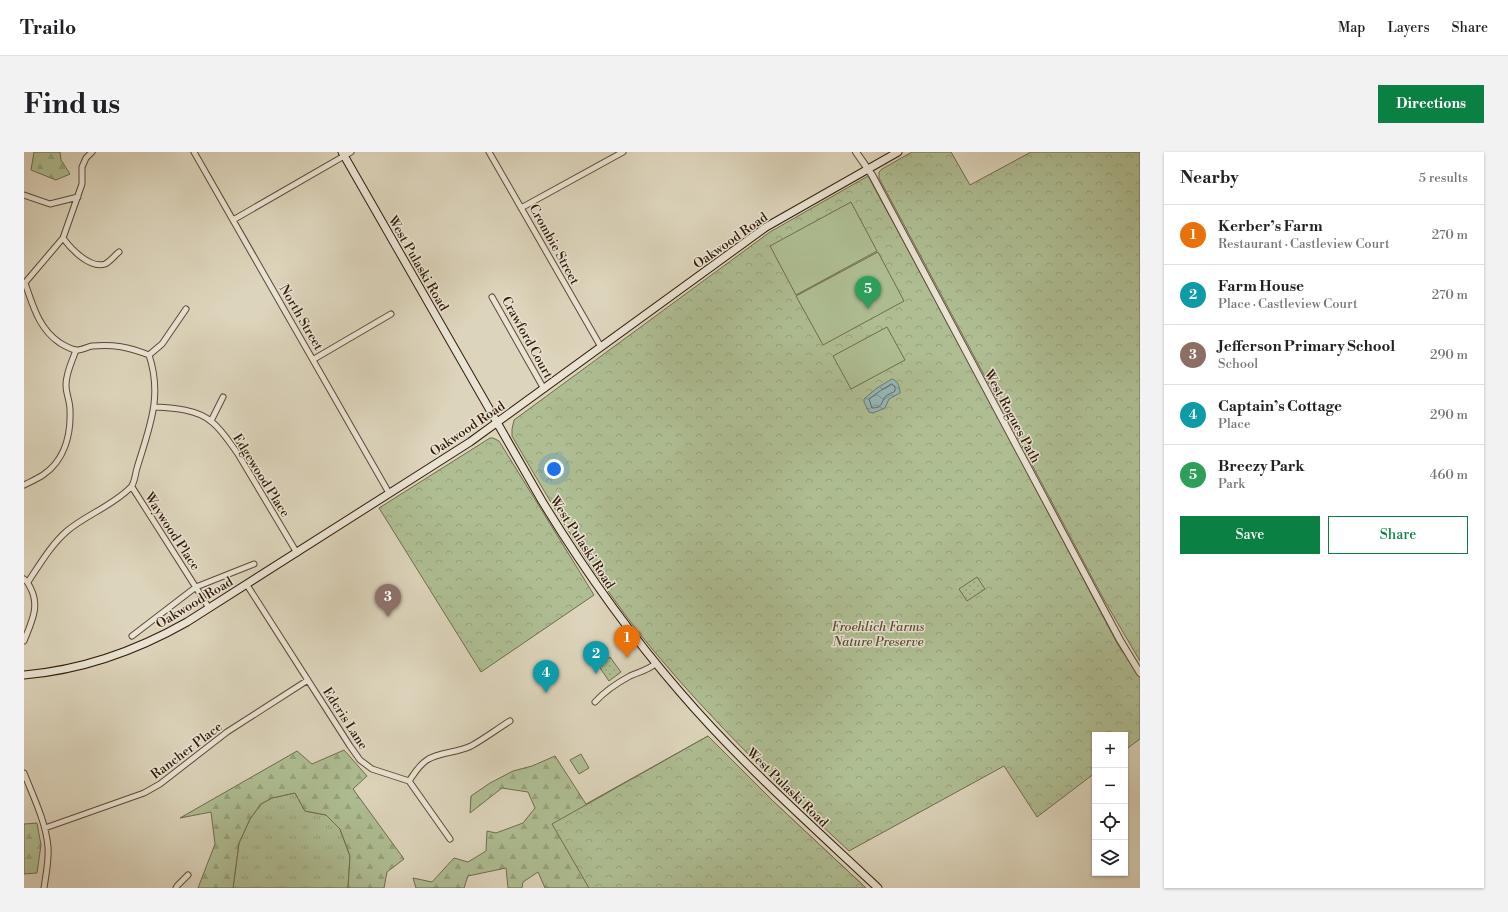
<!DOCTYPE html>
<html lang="en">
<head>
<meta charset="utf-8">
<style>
  body { margin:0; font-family:"Libre Bodoni",serif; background:#f2f2f2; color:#202124 }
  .controls { position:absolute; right:12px; bottom:12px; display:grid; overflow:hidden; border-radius:0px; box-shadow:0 1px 3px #0004 }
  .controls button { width:36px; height:36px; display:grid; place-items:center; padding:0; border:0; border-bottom:1px solid #e0e0e0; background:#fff; color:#202124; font:20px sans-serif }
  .you { position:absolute; left:530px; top:317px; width:14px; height:14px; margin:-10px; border:3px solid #fff; border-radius:50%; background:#1a73e8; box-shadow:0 0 0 6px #1a73e833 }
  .badge { display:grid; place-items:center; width:26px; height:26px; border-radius:50%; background:#0b8043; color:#fff; font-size:13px; font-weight:700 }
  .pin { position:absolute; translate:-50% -33px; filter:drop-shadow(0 1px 2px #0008) }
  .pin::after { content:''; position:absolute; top:21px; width:14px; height:12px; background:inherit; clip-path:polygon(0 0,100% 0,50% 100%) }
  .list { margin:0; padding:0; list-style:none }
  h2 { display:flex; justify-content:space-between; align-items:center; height:52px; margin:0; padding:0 16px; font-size:17px }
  h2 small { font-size:13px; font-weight:400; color:#757577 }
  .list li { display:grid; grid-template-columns:26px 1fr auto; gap:12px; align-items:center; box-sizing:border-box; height:60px; padding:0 16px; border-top:1px solid #e0e0e0 }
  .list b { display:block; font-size:15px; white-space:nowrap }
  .list p { margin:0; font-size:13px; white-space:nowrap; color:#757577 }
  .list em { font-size:13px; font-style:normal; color:#757577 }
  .actions { display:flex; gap:8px; padding:12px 16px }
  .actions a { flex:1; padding:9px 0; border:1px solid #0b8043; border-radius:0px; text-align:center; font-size:14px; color:#0b8043 }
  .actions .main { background:#0b8043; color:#fff }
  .icon { flex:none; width:22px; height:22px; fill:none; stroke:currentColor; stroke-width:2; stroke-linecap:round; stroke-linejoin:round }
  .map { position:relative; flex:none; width:1116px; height:736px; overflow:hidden; border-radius:0px }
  header { display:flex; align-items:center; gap:24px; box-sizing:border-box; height:56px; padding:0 20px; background:#fff; border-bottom:1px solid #e0e0e0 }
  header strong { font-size:19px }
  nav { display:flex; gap:22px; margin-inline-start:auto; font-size:14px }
  .intro { display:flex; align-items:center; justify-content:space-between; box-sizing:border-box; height:96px; padding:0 24px }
  h1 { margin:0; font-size:28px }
  .button { padding:10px 18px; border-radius:0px; background:#0b8043; color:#fff; font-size:14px; font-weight:700 }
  main { display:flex; gap:24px; padding:0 24px }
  aside { flex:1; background:#fff; border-radius:0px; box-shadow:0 1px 3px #0004 }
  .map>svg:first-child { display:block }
  .grass { fill:url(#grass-tufts); stroke:#716c4c }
  .forest { fill:url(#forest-firs); stroke:#716c4c }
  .park { fill:url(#park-crowns); stroke:#716c4c }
  .garden { fill:url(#garden-dots); stroke:#716c4c }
  .pitch { fill:#aebd92; stroke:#716c4c }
  .water { fill:url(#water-waves); stroke:#6e7970 }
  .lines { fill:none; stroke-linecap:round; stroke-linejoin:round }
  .shore { stroke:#64695e; stroke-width:1 }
  .minor-casing { stroke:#5e4933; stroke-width:7 }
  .tertiary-casing { stroke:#5e4933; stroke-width:8 }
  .secondary-casing { stroke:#341b06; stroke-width:9 }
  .minor { stroke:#e8e3d3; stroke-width:5 }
  .tertiary { stroke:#e8e3d3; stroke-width:6 }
  .secondary { stroke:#e8e3d3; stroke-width:7 }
  .labels { text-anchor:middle; stroke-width:3; stroke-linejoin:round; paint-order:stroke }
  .street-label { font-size:13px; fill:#341b06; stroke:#e8e3d3 }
  .park-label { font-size:13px; font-style:italic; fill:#594c30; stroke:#e8e3d3 }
</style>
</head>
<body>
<header>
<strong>Trailo</strong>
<nav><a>Map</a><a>Layers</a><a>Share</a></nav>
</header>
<div class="intro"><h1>Find us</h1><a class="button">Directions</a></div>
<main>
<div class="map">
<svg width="1116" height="736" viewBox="0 0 1116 736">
  <defs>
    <pattern id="grass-tufts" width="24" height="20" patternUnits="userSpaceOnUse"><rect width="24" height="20" fill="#aebd92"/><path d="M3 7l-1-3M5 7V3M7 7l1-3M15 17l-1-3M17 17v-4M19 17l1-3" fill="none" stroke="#96a27c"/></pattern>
    <pattern id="forest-firs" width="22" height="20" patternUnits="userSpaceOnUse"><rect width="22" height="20" fill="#aebd92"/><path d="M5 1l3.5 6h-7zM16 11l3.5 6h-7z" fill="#96a27c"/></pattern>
    <pattern id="park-crowns" width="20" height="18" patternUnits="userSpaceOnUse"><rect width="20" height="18" fill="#aebd92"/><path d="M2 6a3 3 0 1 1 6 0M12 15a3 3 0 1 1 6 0" fill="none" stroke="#96a27c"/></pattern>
    <pattern id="garden-dots" width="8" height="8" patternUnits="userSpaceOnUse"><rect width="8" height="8" fill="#aebd92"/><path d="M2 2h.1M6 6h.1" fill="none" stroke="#96a27c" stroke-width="1.8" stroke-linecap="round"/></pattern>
    <pattern id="water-waves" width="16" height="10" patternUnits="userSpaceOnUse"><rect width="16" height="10" fill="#94b7b7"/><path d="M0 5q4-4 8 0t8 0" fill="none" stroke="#7a9493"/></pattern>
  </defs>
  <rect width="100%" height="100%" fill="#dcd4bb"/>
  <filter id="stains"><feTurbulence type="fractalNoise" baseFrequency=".005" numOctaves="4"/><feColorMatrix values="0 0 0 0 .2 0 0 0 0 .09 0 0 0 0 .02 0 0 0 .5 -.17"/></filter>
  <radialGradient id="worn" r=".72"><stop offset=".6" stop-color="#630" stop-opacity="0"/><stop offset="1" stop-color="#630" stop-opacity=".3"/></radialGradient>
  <!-- grass -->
  <path class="grass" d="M 271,641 L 281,659 L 302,663 L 316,677 L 326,704 L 324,736 L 209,736 L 215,691 L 226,667 L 237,652 L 248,646 Z"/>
  <!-- forest -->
  <path class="forest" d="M 10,0 L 36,0 L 37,8 L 46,22 L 32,28 L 7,18 Z
    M 684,584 L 750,650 L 842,736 L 521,736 L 514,720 L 499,730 L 498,736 L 484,736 L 482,716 L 444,724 L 440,736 L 392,736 L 389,726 L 408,730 L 430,706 L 444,710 L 462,699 L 463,679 L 472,681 L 499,671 L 511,656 L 504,640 L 478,636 L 446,661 L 447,644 L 466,631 L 489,619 L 508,614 L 531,604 L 562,652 Z
    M 320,598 L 343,624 L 329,637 L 380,707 L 363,720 L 360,736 L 324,736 L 326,704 L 316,677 L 302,663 L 281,659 L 271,641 L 248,646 L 237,652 L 226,667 L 215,691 L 209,736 L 174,736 L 191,692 L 187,660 L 156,666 L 273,599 L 288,612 Z
    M 13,671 L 17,693 L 13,721 L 0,722 L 0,672 Z"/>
  <!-- park -->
  <path class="park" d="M 888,0 L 927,0 L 946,33 L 1007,0 L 1116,0 L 1116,509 L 1079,446 L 855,26 L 855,20 L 858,17 Z
    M 844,24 L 954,227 L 1094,493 L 1116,525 L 1116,587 L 1101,598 L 1101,583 L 1071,583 L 1071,621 L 1013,665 L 980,614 L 825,699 C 756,635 689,570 629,498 C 574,432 531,358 488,284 L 488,277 L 490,268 L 746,80 Z
    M 466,286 L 469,286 L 475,289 L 570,443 L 457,520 L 355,356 Z
    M 684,584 L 750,650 L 842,736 L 565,736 L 528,672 Z"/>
  <!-- garden -->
  <path class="garden" d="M 953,425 L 961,437 L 943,449 L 935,437 Z
    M 586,505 L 597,520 L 585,529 L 574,513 Z"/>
  <!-- pitch -->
  <path class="pitch" d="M 827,50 L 853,99 L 772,143 L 746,94 Z
    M 854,100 L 880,149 L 799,193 L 772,144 Z
    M 863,175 L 881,208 L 827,237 L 809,204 Z
    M 557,602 L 565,616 L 555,622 L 546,608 Z"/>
  <!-- water -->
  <path class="water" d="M 868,227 C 874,229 876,235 876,241 L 865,247 L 861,256 L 849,261 L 845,260 L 840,250 L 840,247 L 853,236 Z"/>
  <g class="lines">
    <!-- shore -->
    <path class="shore" d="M 868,232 L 871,235 L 871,239 C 869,241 864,242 862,244 C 856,250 860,256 848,256 L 845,247 L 856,239 Z"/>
    <defs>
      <path id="minor" d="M 170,0 L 365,341
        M 465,0 L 577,195
        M 0,43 L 26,52 L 54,45
        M 497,56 L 599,0
        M 209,68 L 327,0
        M 39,86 C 47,97 66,117 81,112 C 86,110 91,103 95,100
        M 1,131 C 9,154 15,177 36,191 C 41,194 48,198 53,198 C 58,198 63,195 68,194 C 90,192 104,195 125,203
        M 0,132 L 39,86 L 58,32 L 58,15 L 62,6 L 68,0
        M 468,145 L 520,237
        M 125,203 L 138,192 L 162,157
        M 290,207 L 367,162
        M 130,255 C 149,256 173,257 188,270 C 198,278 206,291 214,302 L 273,401
        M 187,269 L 199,245
        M 0,333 C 6,330 13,327 19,323 C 41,308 47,282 46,258 C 46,249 42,242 42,233 C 42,220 48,210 52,198
        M 108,335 L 185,456
        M 0,427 C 4,430 5,433 7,437 C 16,455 7,471 0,489
        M 4,430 C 16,412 27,393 43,379 C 62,363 88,354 106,336 C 111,332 111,322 113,316 C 125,276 139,245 125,203
        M 223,433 L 326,594 L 336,608 L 348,617 L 385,629 L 426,687
        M 108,484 L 172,435 L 230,412
        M 571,550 C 581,539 593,531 606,524 C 615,520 624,518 631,512
        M 0,621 C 9,644 22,670 24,695 C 25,709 22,722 20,736
        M 385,629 C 390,622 395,613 403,608 C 415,600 433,601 447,594 C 460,587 473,577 486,569
        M 21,676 L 120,641 L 136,632 L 203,580 L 284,528
        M 152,736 L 153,734 L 164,723"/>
      <path id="tertiary" d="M 832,0 L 848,23 L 1096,488 L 1116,521"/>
      <path id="secondary" d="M 318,0 L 518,349 C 559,416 604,480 656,540 C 716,610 786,672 854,736
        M 0,523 C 58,518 112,499 163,470 L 446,290 L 742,75 L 874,0"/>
    </defs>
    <!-- minor casing -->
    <use href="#minor" class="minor-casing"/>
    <!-- tertiary casing -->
    <use href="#tertiary" class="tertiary-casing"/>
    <!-- secondary casing -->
    <use href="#secondary" class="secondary-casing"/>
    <!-- minor -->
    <use href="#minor" class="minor"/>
    <!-- tertiary -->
    <use href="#tertiary" class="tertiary"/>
    <!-- secondary -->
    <use href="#secondary" class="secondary"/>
  </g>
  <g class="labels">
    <!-- street labels -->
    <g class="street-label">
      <text transform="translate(706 88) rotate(-35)" y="5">Oakwood Road</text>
      <text transform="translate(531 92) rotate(61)" y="5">Crombie Street</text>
      <text transform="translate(395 111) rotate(60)" y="5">West Pulaski Road</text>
      <text transform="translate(278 165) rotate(60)" y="5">North Street</text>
      <text transform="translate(504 185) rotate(61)" y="5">Crawford Court</text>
      <text transform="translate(989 264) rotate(62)" y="5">West Rogues Path</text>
      <text transform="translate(443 276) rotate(-34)" y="5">Oakwood Road</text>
      <text transform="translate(238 323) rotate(58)" y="5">Edgewood Place</text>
      <text transform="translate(149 379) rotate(57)" y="5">Waywood Place</text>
      <text transform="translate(559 390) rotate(57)" y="5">West Pulaski Road</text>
      <text transform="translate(170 450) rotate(-31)" y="5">Oakwood Road</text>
      <text transform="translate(322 566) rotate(57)" y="5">Edcris Lane</text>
      <text transform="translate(162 598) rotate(-37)" y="5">Rancher Place</text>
      <text transform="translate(764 635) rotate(44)" y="5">West Pulaski Road</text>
    </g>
    <!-- park labels -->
    <g class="park-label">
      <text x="854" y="479">Froehlich Farms<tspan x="854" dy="15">Nature Preserve</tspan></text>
    </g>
  </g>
  <rect width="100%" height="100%" filter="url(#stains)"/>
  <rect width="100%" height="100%" fill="url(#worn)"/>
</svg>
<div class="controls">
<button>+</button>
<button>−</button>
<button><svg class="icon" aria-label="locate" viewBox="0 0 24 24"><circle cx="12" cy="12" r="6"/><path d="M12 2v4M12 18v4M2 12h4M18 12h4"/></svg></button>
<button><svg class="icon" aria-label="layers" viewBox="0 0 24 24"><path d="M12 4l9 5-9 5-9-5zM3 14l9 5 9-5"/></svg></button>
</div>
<div class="you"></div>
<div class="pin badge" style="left:603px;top:506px;background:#e8710a">1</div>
<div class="pin badge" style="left:572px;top:522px;background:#0f9aa8">2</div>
<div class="pin badge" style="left:364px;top:465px;background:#8d6e63">3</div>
<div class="pin badge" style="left:522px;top:541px;background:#0f9aa8">4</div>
<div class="pin badge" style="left:844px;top:157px;background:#2e9e5b">5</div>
</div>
<aside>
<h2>Nearby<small>5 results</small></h2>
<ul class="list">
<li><span class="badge" style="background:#e8710a">1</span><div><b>Kerber’s Farm</b><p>Restaurant · Castleview Court</p></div><em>270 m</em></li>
<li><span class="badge" style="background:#0f9aa8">2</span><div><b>Farm House</b><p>Place · Castleview Court</p></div><em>270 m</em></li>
<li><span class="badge" style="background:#8d6e63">3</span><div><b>Jefferson Primary School</b><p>School</p></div><em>290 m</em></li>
<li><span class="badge" style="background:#0f9aa8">4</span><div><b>Captain’s Cottage</b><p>Place</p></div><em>290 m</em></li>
<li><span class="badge" style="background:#2e9e5b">5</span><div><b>Breezy Park</b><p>Park</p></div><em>460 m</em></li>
</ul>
<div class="actions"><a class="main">Save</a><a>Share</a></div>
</aside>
</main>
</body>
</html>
